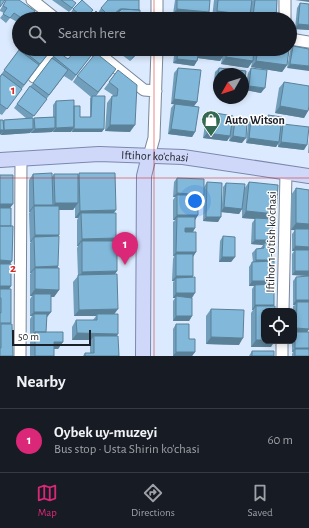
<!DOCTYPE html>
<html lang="en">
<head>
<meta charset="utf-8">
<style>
  body { margin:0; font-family:"Alegreya Sans",sans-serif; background:#242831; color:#f1f3f6 }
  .controls { position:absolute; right:12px; bottom:12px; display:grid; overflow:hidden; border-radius:8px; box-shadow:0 2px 6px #0003 }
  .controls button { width:36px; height:36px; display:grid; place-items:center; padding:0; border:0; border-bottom:1px solid #363941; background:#171b24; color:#f1f3f6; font:20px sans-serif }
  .compass { position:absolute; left:213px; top:68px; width:36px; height:36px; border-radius:50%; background:#171b24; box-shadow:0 2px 6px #0003; rotate:231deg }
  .scale { position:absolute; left:12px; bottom:10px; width:79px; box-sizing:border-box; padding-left:4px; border:2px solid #1c2129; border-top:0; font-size:11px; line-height:14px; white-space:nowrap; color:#1c2129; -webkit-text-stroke:3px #fff; paint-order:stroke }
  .you { position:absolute; left:195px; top:201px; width:14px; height:14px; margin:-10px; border:3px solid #fff; border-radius:50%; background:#1a73e8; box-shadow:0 0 0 6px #1a73e833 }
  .badge { display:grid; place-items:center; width:26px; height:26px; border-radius:50%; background:#db2777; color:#fff; font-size:13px; font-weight:700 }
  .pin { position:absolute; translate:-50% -33px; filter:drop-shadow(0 1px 2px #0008) }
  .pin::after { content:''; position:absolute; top:21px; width:14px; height:12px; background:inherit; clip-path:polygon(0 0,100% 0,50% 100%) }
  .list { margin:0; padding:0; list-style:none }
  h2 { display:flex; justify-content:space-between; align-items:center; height:52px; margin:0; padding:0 16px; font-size:17px }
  h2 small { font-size:13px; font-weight:400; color:#9ea1a6 }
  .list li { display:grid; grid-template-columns:26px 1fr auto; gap:12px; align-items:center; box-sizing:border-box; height:64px; padding:0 16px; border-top:1px solid #363941 }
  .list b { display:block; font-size:15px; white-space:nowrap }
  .list p { margin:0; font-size:13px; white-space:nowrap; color:#9ea1a6 }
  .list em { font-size:13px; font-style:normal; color:#9ea1a6 }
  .icon { flex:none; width:22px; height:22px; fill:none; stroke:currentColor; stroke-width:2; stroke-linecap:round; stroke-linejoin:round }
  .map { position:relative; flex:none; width:309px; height:356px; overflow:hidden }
  .search { position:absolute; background:#171b24; box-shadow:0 2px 6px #0003; left:12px; right:12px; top:12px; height:44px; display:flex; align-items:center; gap:10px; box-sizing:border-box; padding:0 14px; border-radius:22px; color:#9ea1a6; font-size:15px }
  .sheet { height:116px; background:#171b24 }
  nav { display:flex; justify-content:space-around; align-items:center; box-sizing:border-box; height:56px; border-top:1px solid #363941; background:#171b24; font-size:11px; color:#9ea1a6 }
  nav a { display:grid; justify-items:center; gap:2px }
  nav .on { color:#db2777 }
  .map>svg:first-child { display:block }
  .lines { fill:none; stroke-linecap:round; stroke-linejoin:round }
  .minor-casing { stroke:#798798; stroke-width:13 }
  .major-casing { stroke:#7c87ae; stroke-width:16 }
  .minor { stroke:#fff; stroke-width:11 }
  .major { stroke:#d0d8fa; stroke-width:14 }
  .wall { fill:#709ebb }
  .shaded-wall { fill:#5b8198 }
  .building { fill:#82b8d9; stroke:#5b8198 }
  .grid { fill:none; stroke:#d62828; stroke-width:1; stroke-opacity:0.55 }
  .labels { text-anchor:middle; stroke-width:3; stroke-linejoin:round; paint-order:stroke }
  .poi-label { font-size:12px; font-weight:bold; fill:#1c2129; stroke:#fff; text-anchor:start }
  .street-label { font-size:12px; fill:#1c2129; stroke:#fff }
  .grid-label { font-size:13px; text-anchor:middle; font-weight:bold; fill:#d62828; stroke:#fff; stroke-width:3; stroke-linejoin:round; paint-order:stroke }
</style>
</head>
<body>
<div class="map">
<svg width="309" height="356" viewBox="0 0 309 356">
  <rect width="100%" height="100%" fill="#dbeafe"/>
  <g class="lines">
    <defs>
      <path id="minor" d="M 32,0 L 56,19
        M 157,19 L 157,0
        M 285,19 L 285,0
        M 290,39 L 309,42
        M 93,49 L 144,90 L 156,91
        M 34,77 L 57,49
        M 149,156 L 154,138 L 157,49
        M 283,311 L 286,173
        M 20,356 L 21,160
        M 282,356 L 282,341"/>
      <g id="major">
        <path id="s1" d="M 0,160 L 99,154 L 183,157 L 309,176"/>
        <path d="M 143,356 L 144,176 L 149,156"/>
      </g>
    </defs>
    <!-- minor casing -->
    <use href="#minor" class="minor-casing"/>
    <!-- major casing -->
    <use href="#major" class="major-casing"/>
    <!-- minor -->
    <use href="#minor" class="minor"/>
    <!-- major -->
    <use href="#major" class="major"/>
  </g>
  <!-- wall -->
  <path class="wall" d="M 6,0 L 19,0 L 30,19 L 19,19 L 19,23 L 10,18 L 6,23 L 0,18 L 4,13 L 0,11 L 0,10 Z
    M 52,0 L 72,0 L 73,8 L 69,12 Z
    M 175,0 L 210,0 L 206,17 L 173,14 Z
    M 214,0 L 252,0 L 252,1 L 253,0 L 277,0 L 276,19 L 249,19 L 249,17 L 247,19 L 219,19 L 212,18 Z
    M 300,3 L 309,30 L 295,29 L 297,8 Z
    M 101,8 L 117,14 L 110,19 L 104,19 L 98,13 Z
    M 73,9 L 90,15 L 86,19 L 76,19 L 70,14 Z
    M 293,46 L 309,49 L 287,68 L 290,51 Z
    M 29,49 L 52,49 L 2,115 L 0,114 L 0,76 L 19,50 L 25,54 Z
    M 62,49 L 90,49 L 94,52 L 72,81 L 64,76 L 32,118 L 33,120 L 34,118 L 53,117 L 53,105 L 56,101 L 74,106 L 80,117 L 90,117 L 90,98 L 91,97 L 73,82 L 77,76 L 116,69 L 96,96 L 102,132 L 72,132 L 72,130 L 71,132 L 53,132 L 53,131 L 52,132 L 31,133 L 31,132 L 30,133 L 1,135 L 1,133 L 0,135 L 0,120 L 3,121 L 4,120 L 27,119 L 14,108 L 57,51 L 68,59 L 71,56 Z
    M 114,49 L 140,49 L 136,55 L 130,61 Z
    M 175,49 L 289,49 L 287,65 L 282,72 L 251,67 L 252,62 L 248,68 L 221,64 L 222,58 L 220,61 L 198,58 L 197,61 L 194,66 L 173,63 Z
    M 178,68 L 197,102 L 194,106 L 195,132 L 192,137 L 168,134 L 171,108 L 174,104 L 171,104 L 174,73 Z
    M 219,68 L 246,71 L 244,87 L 243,88 L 243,74 L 219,74 L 219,89 L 213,88 L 215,72 Z
    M 251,68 L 261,93 L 245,90 L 248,73 Z
    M 118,70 L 130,132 L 105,131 L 107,103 L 112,96 L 113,96 L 113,95 L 104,89 Z
    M 284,82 L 308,111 L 304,118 L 275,113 L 279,88 Z
    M 210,112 L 232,124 L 235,120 L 242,143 L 229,141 L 230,137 L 227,141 L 203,138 L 206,117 Z
    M 268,115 L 281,127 L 283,124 L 304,150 L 278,147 L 278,144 L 276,147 L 246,143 L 248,124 L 251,119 L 265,121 Z
    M 309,139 L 309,153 L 308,153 Z
    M 79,173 L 114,213 L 115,241 L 117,271 L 115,274 L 114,314 L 119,356 L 83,356 L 85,353 L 90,353 L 90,343 L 91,340 L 72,340 L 72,327 L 76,320 L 93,320 L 96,316 L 74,316 L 73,282 L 78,276 L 77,248 L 78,246 L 77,246 L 77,220 L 78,218 L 75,218 L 75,207 L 73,210 L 59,210 L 59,235 L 58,236 L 58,268 L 59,290 L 54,297 L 51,297 L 51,312 L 47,317 L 46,332 L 63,342 L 58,349 L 54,349 L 54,356 L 30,356 L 30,339 L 31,338 L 30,338 L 30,319 L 32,316 L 30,316 L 30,299 L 32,296 L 30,296 L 30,274 L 31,273 L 30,273 L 30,243 L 31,242 L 30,242 L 29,213 L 30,212 L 29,212 L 29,180 L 33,174 L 52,177 L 54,174 L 78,176 Z
    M 0,175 L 10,208 L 12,261 L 10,264 L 11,286 L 9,289 L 11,323 L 0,356 Z
    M 177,178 L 204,187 L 207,182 L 222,204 L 223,187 L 226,183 L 244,189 L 249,182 L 272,219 L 271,242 L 273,260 L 272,262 L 274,281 L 272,284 L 274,305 L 273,306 L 271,347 L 251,347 L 251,313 L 253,310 L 252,310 L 252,289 L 254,286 L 249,286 L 249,267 L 252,262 L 253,262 L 252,253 L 256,249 L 261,248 L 263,245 L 251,244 L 252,223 L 255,219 L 242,218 L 242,209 L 239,214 L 221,212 L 218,222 L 203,221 L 204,188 L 204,195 L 200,199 L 198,199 L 198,215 L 195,220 L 195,228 L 193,232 L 196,252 L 193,256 L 193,276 L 192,278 L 192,316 L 189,321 L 173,321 L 173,301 L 175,298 L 173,298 L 173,282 L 174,281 L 172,281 L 173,259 L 174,256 L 173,256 L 173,222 L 175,220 L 173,220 L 173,200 L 175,197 L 173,197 L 174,182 Z
    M 296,188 L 309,190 L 309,276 L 292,275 L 292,254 L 294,251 L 292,251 L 292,234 L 295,230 L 291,230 L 291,195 Z
    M 223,236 L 235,257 L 231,262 L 219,262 L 220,241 Z
    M 296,277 L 309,329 L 307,332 L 309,356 L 292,356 L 292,354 L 293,352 L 292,352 L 292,341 L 294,341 L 294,311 L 293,311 L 293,306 L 295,305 L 293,305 L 293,281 Z
    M 211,309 L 239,345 L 206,344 L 206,316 Z
    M 176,324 L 189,339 L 195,352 L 192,356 L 195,356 L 173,356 L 173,329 Z
    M 252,351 L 274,356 L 249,356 Z"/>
  <!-- shaded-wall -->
  <path class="shaded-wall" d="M 295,0 L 309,0 L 309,2 Z
    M 120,9 L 139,11 L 117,14 L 110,19 L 108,19 L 110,17 Z
    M 177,9 L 209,12 L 206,17 L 173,14 Z
    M 217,11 L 250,15 L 247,19 L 219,19 L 212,18 Z
    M 253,16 L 276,19 L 251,19 Z
    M 298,24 L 309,25 L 309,30 L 295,29 Z
    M 140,49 L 136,55 L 130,61 L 135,54 Z
    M 201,53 L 223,56 L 220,61 L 197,58 Z
    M 226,57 L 253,61 L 248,68 L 221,64 Z
    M 177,59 L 197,61 L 194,66 L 173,63 Z
    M 256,61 L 287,65 L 282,72 L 251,67 Z
    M 290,64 L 309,66 L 309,71 L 287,68 Z
    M 116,69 L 111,76 L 93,99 L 98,92 Z
    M 217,84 L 219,84 L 219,89 L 213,88 Z
    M 249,86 L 265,88 L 261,93 L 245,90 Z
    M 174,99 L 197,102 L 194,106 L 171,104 Z
    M 280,106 L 308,111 L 304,118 L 275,113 Z
    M 110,125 L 135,125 L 130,132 L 105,131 Z
    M 74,127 L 71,132 L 53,132 L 56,128 Z
    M 55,128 L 52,132 L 31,133 L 35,129 Z
    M 33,129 L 30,133 L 1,135 L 4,130 Z
    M 74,129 L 104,129 L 102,132 L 72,132 Z
    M 171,129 L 195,132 L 192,137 L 168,134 Z
    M 0,130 L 4,130 L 0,135 Z
    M 207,133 L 230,136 L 227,141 L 203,138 Z
    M 233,136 L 246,138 L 242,143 L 229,141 Z
    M 249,138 L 279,142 L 276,147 L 246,143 Z
    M 281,142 L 307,145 L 304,150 L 278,147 Z
    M 177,193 L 204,195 L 200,199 L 177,198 L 177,195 L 175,197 L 173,197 Z
    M 55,203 L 78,203 L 73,210 L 50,210 Z
    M 0,204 L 13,204 L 8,211 L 0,211 Z
    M 34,205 L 53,205 L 48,212 L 34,206 L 30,212 L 29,212 Z
    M 224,207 L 242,209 L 239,214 L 221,212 Z
    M 116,210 L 111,217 L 81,213 L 78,218 L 75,218 L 80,211 Z
    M 246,211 L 276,214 L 271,220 L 242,218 Z
    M 177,215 L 198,215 L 195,220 L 177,217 L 175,220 L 173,220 Z
    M 206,217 L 221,217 L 218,222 L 203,221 Z
    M 296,223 L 309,224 L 309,231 L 291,230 Z
    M 185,228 L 195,228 L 192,233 L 182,233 Z
    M 35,235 L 59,235 L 55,241 L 34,237 L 31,242 L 30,242 Z
    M 116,238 L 112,245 L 82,241 L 78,246 L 77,246 L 82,239 Z
    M 255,240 L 272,240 L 269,245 L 264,243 L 263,245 L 251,244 Z
    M 295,246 L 309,247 L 309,251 L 295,250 L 294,251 L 292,251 Z
    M 176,252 L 196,252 L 193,257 L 176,254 L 174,256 L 173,256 Z
    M 222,257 L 235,257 L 231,262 L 219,262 Z
    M 0,260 L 12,261 L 8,267 L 0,267 Z
    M 256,260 L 273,260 L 270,264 L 253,265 Z
    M 58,266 L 54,273 L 35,268 L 31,273 L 30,273 L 35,267 Z
    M 117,271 L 112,278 L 78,279 L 82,272 Z
    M 295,271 L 309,271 L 309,276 L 292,275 Z
    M 176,276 L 193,276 L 190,281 L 176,278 L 174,281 L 172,281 Z
    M 252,281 L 274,281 L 271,286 L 255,285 L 254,286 L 249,286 Z
    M 0,286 L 11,286 L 8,291 L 0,291 Z
    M 35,289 L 59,290 L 54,297 L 34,296 L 34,294 L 32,296 L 30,296 Z
    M 176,293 L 195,293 L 192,298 L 176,296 L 175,298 L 173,298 Z
    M 296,300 L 309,300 L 309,305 L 297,302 L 295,305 L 293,305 Z
    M 255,305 L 274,305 L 271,310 L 256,306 L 253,310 L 252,310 Z
    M 118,309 L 113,316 L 97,314 L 96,316 L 74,316 L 79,310 Z
    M 34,312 L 51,312 L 47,317 L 34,316 L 34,314 L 32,316 L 30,316 Z
    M 176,316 L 192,316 L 189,321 L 173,321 Z
    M 296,328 L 309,329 L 306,334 L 295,332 L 294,333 L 294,331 Z
    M 77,333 L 118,334 L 113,341 L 94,336 L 91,340 L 72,340 Z
    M 211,337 L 243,338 L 239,345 L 206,344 Z
    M 256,340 L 264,340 L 264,341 L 275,341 L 271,347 L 251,347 Z
    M 54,342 L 63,342 L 58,349 L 50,349 Z
    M 295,348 L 309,348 L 309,352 L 295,349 L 293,352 L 292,352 Z
    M 176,352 L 195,352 L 192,356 L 173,356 Z"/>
  <!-- building -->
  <path class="building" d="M 0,0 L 5,0 L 0,7 Z
    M 6,0 L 19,0 L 35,11 L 30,19 L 23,19 L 14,13 L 10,18 L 3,14 L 7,8 L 3,6 Z
    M 61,0 L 72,0 L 76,3 L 72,8 Z
    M 82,0 L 93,10 L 85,19 L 73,9 Z
    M 108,0 L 139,0 L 139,10 L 122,9 L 120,9 L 110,17 L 101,8 Z
    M 177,0 L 210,0 L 209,12 L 177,9 Z
    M 218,0 L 252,0 L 250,15 L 217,11 Z
    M 255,0 L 277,0 L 276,19 L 253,16 Z
    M 300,3 L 309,4 L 309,25 L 298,24 Z
    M 122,9 L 140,10 L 140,19 L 111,19 Z
    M 96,11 L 104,19 L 88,19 Z
    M 37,12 L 46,19 L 31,19 Z
    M 293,46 L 309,49 L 309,66 L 290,64 Z
    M 29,49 L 52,49 L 40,64 L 26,53 Z
    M 75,49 L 90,49 L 94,52 L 76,75 L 53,56 L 57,51 L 68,59 L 76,50 Z
    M 127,49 L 140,49 L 135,54 Z
    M 178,49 L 199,49 L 197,61 L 177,59 Z
    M 201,49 L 224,49 L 223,56 L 201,53 Z
    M 227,49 L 254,49 L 253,61 L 226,57 Z
    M 258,49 L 289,49 L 287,65 L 256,61 Z
    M 19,50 L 39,65 L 24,85 L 4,70 Z
    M 96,53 L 116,69 L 98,92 L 77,76 Z
    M 52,58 L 68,70 L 49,95 L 33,83 Z
    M 178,68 L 201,70 L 197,102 L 174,99 Z
    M 219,68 L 246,71 L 244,87 L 243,87 L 243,74 L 219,74 L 219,84 L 217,84 Z
    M 251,68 L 267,70 L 265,88 L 249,86 Z
    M 118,70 L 137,85 L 135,125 L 110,125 L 112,96 L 117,96 L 118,89 L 109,82 Z
    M 2,74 L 22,89 L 7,109 L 0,104 L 0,77 Z
    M 284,82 L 309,86 L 309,106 L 308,111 L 280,106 Z
    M 30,86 L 47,99 L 34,116 L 17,104 Z
    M 92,96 L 105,96 L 104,129 L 74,129 L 74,106 L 80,106 L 80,117 L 91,117 Z
    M 74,100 L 74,127 L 56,128 L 56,101 Z
    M 175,104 L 199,107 L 195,132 L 171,129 Z
    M 210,112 L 233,116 L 230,136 L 207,133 Z
    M 268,115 L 282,117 L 279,142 L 249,138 L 251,119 L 268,121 Z
    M 55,117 L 55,128 L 35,129 L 34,118 Z
    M 33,118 L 33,129 L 4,130 L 4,120 Z
    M 0,120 L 3,120 L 4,130 L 0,130 Z
    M 235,120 L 247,122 L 246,138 L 233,136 Z
    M 283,124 L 309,127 L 307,145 L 281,142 Z
    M 52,173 L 53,205 L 34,205 L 33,174 Z
    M 79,173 L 115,173 L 116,210 L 80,211 Z
    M 54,174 L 78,174 L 78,203 L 55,203 Z
    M 0,175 L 13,175 L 13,204 L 0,204 Z
    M 177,178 L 204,179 L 204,195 L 177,193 Z
    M 207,182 L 222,183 L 221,217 L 206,217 Z
    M 249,182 L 278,185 L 276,214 L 246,211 Z
    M 226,183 L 245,184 L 242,209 L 224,207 Z
    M 296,188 L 309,190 L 309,224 L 296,223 Z
    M 177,195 L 198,195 L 198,215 L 177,215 Z
    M 34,206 L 59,206 L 59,235 L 35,235 Z
    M 0,208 L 11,208 L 11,226 L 0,226 Z
    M 81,213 L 116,213 L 116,238 L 82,239 Z
    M 177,217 L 195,217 L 195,228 L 185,228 L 185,232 L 196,232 L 196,252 L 176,252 Z
    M 255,218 L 273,219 L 272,240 L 255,240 Z
    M 0,226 L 13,226 L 12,261 L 0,260 Z
    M 295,229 L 309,229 L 309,247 L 295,246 Z
    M 59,236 L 58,266 L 35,267 L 34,237 Z
    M 223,236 L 235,237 L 235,257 L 222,257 Z
    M 82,241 L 117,241 L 117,271 L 82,272 Z
    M 272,242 L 273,260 L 256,260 L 256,249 L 264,248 L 264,243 Z
    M 295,250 L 309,250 L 309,271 L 295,271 Z
    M 176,254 L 193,254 L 193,276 L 176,276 Z
    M 274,261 L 274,281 L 252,281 L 252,262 Z
    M 0,264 L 11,264 L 11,286 L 0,286 Z
    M 35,268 L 59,268 L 59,290 L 35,289 Z
    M 117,274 L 118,309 L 79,310 L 78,275 Z
    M 309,276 L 309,300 L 296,300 L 296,277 Z
    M 195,277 L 195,293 L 176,293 L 176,278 Z
    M 274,284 L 274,305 L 255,305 L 255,285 Z
    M 0,289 L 11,289 L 11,323 L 0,323 L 0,313 L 1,313 L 1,298 L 0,298 Z
    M 34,294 L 51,294 L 51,312 L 34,312 Z
    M 176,296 L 192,298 L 192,316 L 176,316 Z
    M 297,302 L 309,302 L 309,329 L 296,328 Z
    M 256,306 L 275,306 L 275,311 L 264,311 L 264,340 L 256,340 Z
    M 211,309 L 244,310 L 243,338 L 211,337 Z
    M 34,314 L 47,314 L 46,332 L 35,332 L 35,333 L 34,333 Z
    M 97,314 L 118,314 L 118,334 L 77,333 L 76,320 L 97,320 Z
    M 1,324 L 12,324 L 13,356 L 0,356 L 0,348 L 1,348 Z
    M 176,324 L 189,324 L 189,339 L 195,339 L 195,352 L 176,352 Z
    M 35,332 L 63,332 L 63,342 L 54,342 L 54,356 L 35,356 Z
    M 295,332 L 309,332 L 309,348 L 295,348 Z
    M 94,336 L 118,336 L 119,356 L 85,356 L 85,353 L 94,353 Z
    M 295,349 L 309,349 L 309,356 L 295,356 Z
    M 252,351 L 274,351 L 274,356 L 252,356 Z"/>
  <!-- grid -->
  <path class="grid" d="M 154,0 L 154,19M 154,49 L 154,356M 0,178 L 309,178"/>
  <!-- icons -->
  <defs>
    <symbol id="shop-pin" viewBox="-11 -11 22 30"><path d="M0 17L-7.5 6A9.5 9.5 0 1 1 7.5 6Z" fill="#336a51" stroke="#fff"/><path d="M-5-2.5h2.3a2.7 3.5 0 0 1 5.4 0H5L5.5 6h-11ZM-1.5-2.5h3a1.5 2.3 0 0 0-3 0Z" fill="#fff"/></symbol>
  </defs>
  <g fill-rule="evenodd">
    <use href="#shop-pin" x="200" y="109" width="22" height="30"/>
  </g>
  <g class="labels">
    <!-- poi labels -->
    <g class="poi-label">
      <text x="225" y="124">Auto Witson</text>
    </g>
    <!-- street labels -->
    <g class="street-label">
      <text dy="4" stroke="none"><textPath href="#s1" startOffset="155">Iftihor ko'chasi</textPath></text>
      <text transform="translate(271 242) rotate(-89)" y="4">Iftihor 1-o'tish ko'chasi</text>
    </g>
  </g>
  <g class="grid-label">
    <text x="13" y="94">1</text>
    <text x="13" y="272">2</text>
  </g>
</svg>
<div class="controls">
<button><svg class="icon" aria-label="locate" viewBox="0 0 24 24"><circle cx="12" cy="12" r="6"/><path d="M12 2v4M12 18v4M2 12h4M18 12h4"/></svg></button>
</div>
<svg class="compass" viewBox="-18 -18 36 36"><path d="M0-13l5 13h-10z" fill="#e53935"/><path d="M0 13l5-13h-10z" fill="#9ea1a6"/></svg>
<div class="scale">50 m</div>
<div class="you"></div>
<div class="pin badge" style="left:125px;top:265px">1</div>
<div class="search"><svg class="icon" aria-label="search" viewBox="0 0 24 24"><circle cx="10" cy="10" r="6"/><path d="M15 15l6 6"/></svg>Search here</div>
</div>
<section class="sheet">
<h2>Nearby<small></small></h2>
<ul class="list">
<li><span class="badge">1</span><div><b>Oybek uy-muzeyi</b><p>Bus stop · Usta Shirin ko'chasi</p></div><em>60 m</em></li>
</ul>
</section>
<nav>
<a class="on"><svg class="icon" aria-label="map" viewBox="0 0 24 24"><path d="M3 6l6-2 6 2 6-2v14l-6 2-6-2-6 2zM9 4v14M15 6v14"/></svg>Map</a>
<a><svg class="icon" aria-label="directions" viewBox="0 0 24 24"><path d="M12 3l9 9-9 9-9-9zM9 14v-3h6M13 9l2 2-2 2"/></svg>Directions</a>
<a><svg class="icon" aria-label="saved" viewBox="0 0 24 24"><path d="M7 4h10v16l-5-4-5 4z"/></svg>Saved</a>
</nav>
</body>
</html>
